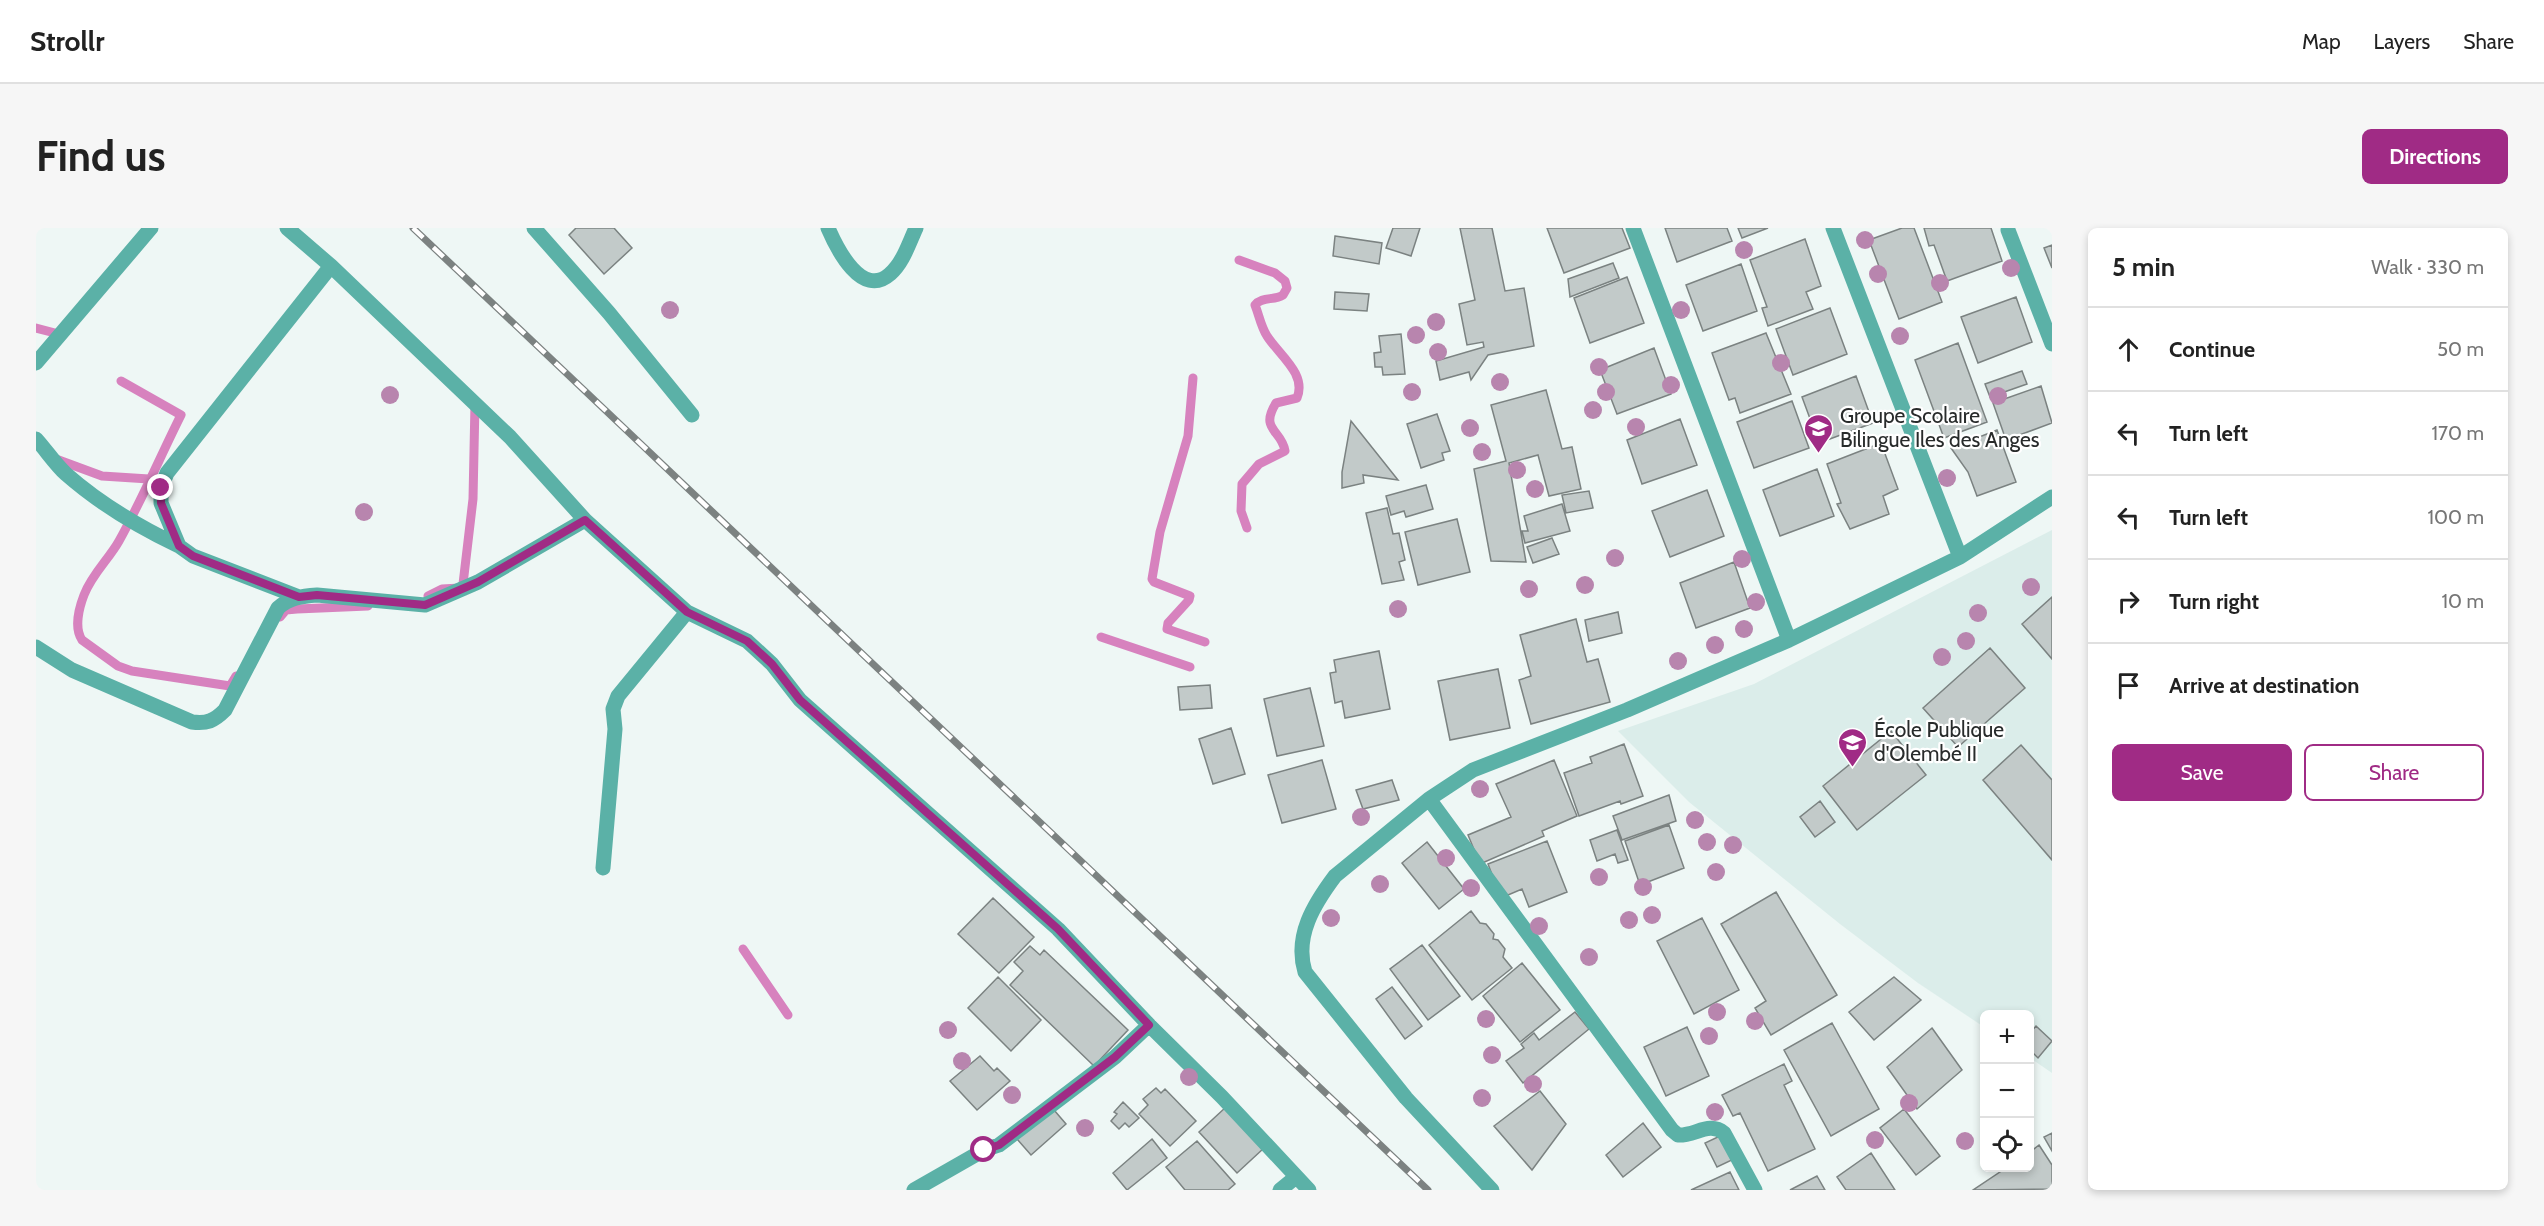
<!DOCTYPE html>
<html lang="en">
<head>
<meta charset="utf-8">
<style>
  body { margin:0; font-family:Cabin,sans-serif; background:#f6f6f6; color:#222 }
  .controls { position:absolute; right:18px; bottom:18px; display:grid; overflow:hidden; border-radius:9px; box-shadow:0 3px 9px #0003 }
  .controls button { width:54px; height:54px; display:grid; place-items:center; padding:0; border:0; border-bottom:2px solid #e0e0e0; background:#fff; color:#222; font:30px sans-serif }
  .stop { position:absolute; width:18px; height:18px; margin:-14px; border:4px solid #a02b85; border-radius:50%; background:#fff }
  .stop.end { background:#a02b85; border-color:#fff; box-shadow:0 2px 6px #0008 }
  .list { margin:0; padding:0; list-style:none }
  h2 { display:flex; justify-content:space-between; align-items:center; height:78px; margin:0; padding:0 24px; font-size:26px }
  h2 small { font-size:20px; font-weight:400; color:#767676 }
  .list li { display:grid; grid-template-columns:39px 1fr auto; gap:18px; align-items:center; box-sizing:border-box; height:84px; padding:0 24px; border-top:2px solid #e0e0e0 }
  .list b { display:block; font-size:22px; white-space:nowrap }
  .list em { font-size:20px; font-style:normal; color:#767676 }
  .actions { display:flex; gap:12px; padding:18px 24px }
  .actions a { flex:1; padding:14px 0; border:2px solid #a02b85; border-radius:9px; text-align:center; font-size:21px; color:#a02b85 }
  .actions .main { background:#a02b85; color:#fff }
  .icon { flex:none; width:33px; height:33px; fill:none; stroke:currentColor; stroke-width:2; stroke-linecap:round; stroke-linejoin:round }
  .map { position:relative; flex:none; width:2016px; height:962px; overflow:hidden; border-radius:9px }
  header { display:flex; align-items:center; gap:36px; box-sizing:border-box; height:84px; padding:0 30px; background:#fff; border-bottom:2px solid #e0e0e0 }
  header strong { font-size:28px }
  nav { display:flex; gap:33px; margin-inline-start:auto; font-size:21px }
  .intro { display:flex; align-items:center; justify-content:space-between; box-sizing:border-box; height:144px; padding:0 36px }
  h1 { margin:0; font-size:42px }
  .button { padding:15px 27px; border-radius:9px; background:#a02b85; color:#fff; font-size:21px; font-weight:700 }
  main { display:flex; gap:36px; padding:0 36px }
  aside { flex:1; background:#fff; border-radius:9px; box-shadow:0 3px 9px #0003 }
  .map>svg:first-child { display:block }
  .built { fill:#dbedea }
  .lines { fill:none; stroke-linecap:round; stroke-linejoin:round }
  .stream { stroke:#d782be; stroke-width:9 }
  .building { fill:#c2cac9; stroke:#7b8281; stroke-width:1.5 }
  .street { stroke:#5bb1a7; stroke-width:15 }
  .rail-casing { stroke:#7c8281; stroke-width:7 }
  .rail { stroke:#fff; stroke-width:4.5; stroke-dasharray:14; stroke-linecap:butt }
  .tree { fill:#b885ae }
  .route { stroke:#a02b85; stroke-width:8 }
  .labels { text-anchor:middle; stroke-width:4.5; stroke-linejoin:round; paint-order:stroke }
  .poi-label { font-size:21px; fill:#282b2b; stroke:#fff; text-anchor:start }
</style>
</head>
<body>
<header>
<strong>Strollr</strong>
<nav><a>Map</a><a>Layers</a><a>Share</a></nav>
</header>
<div class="intro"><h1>Find us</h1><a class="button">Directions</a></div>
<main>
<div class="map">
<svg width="2016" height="962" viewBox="0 0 2016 962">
  <rect width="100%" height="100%" fill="#eef7f5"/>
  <!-- built -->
  <path class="built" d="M 2016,302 L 2016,845 L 1994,830 L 1994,786 L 1948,786 L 1948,799 L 1882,755 L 1804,696 L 1653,574 L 1582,503 L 1718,456 Z"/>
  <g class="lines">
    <!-- stream -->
    <path class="stream" d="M 1203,32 L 1239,45 L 1249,53 L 1251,60 L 1247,67 C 1238,73 1226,68 1219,77 C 1223,87 1225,99 1231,108 C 1243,127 1271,146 1261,170 L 1240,175 C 1223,202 1246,202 1249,223 L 1223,236 L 1206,256 L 1205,283 L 1211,300
      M 0,100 L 19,105
      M 1157,150 L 1152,208 L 1124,304 L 1116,351 L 1118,354 L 1154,368 L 1153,372 L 1132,395 L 1131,401 L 1169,414
      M 85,153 L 145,187 C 124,229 106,272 83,313 C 73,331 56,346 48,367 C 43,380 38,400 46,412 L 82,438 L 96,443 L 194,458 L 200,448
      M 20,231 L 66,248 L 113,251
      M 392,368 L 406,361 L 424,360 L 427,356 L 437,271 L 439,175
      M 244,389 L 250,382 L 261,381 L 332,378
      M 1065,409 L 1154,439
      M 707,721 L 752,787"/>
  </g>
  <!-- building -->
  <path class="building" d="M 540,0 L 578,0 L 596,20 L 568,46 L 533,7 Z
    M 1357,0 L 1384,0 L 1375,28 L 1350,20 Z
    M 1424,0 L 1456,0 L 1469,63 L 1488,60 L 1498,118 L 1452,127 L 1435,152 L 1433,144 L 1404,152 L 1400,133 L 1448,119 L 1447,114 L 1431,117 L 1423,76 L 1439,72 Z
    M 1511,0 L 1586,0 L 1594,20 L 1528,45 Z
    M 1629,0 L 1691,0 L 1696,13 L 1641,34 Z
    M 1702,0 L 1732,0 L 1706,10 Z
    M 1866,0 L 1878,0 L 1906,74 L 1863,91 L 1833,12 Z
    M 1888,0 L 1955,0 L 1966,33 L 1911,53 L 1898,17 L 1893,18 Z
    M 1299,8 L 1346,15 L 1343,36 L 1297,28 Z
    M 1769,11 L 1785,58 L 1770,64 L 1777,81 L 1732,98 L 1726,80 L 1731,79 L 1714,32 Z
    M 2016,17 L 2016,40 L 2008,20 Z
    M 1577,35 L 1583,50 L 1534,69 L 1532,51 Z
    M 1705,36 L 1721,83 L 1667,103 L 1650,57 Z
    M 1591,49 L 1608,95 L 1554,115 L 1538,70 Z
    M 1299,64 L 1333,66 L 1331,83 L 1298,81 Z
    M 1980,69 L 1996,114 L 1942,135 L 1925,89 Z
    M 1794,80 L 1811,126 L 1757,147 L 1740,101 Z
    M 1730,105 L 1755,166 L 1704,185 L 1699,170 L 1693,172 L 1676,125 Z
    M 1365,106 L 1369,146 L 1347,147 L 1346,139 L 1339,139 L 1338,125 L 1345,124 L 1343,108 Z
    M 1922,115 L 1951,194 L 1908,210 L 1879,132 Z
    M 1618,120 L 1635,166 L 1581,186 L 1564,142 Z
    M 1986,143 L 1991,156 L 1954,169 L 1949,156 Z
    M 1820,148 L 1837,195 L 1783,215 L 1766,169 Z
    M 2005,158 L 2016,195 L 1970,212 L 1957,175 Z
    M 1510,162 L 1526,221 L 1536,219 L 1545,261 L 1513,268 L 1502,227 L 1473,235 L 1490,334 L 1455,333 L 1438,241 L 1470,233 L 1455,177 Z
    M 1756,173 L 1773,220 L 1718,240 L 1701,194 Z
    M 1401,186 L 1414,223 L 1406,225 L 1408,232 L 1385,240 L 1371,196 Z
    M 1644,191 L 1661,237 L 1606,256 L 1591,212 Z
    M 1315,193 L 1362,252 L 1327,247 L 1328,255 L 1306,260 L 1306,244 Z
    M 1961,202 L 1980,254 L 1941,268 L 1932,244 L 1915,220 Z
    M 1845,215 L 1862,261 L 1847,268 L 1853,286 L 1814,301 L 1801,276 L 1805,275 L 1791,236 Z
    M 1781,241 L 1798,288 L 1744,308 L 1727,262 Z
    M 1390,257 L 1397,281 L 1370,289 L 1368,283 L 1355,287 L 1350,268 Z
    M 1671,262 L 1688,308 L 1634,329 L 1616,283 Z
    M 1553,263 L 1557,280 L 1530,285 L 1526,267 Z
    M 1526,276 L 1534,303 L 1489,315 L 1486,303 L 1492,303 L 1488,288 Z
    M 1351,280 L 1357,306 L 1363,305 L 1369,332 L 1363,334 L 1368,352 L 1346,356 L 1330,285 Z
    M 1421,291 L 1434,344 L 1382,357 L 1369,304 Z
    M 1516,310 L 1523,326 L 1497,335 L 1491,319 Z
    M 1698,334 L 1714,380 L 1660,400 L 1644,355 Z
    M 2016,369 L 2016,431 L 1986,396 Z
    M 1582,384 L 1586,405 L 1553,413 L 1549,392 Z
    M 1540,391 L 1551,434 L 1562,431 L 1574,474 L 1495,496 L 1483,452 L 1495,448 L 1484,407 Z
    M 1954,420 L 1989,460 L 1922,519 L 1887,480 Z
    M 1343,423 L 1354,481 L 1309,490 L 1306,473 L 1299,475 L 1294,445 L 1300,444 L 1298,432 Z
    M 1462,441 L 1474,500 L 1414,512 L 1402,453 Z
    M 1174,457 L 1176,480 L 1144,482 L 1142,459 Z
    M 1274,460 L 1288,518 L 1241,528 L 1228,471 Z
    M 1195,500 L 1209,546 L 1177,556 L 1163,511 Z
    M 1855,503 L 1890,547 L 1821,602 L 1787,558 Z
    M 1588,516 L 1607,568 L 1585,576 L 1584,573 L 1543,588 L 1528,545 L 1556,535 L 1554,529 Z
    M 1985,517 L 2016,552 L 2016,632 L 1947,552 Z
    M 1286,532 L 1300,581 L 1246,595 L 1232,547 Z
    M 1518,532 L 1541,588 L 1506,603 L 1508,608 L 1444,636 L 1432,607 L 1475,589 L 1460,556 Z
    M 1356,552 L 1363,572 L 1327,581 L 1320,562 Z
    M 1633,567 L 1640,593 L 1586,612 L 1577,588 Z
    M 1784,573 L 1799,594 L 1779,609 L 1764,589 Z
    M 1633,597 L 1648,640 L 1604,657 L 1589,613 Z
    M 1581,602 L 1592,632 L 1582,635 L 1579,626 L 1561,633 L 1554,612 Z
    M 1511,613 L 1531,664 L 1493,679 L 1486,661 L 1465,670 L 1452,636 Z
    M 1391,614 L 1428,661 L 1403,681 L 1366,635 Z
    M 1740,664 L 1801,767 L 1735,807 L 1719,780 L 1730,773 L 1685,696 Z
    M 957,670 L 998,709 L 963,745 L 922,706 Z
    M 1435,683 L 1444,695 L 1450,696 L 1458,706 L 1457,711 L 1462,712 L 1469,721 L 1467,729 L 1476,740 L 1436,772 L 1393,717 Z
    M 1666,690 L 1703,762 L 1658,786 L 1621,713 Z
    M 1386,717 L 1424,768 L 1392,792 L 1354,741 Z
    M 994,718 L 1004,727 L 1008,722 L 1092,802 L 1058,838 L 974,757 L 987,743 L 978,734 Z
    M 1486,735 L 1524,782 L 1484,814 L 1447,768 Z
    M 962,749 L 1005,792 L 975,823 L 932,780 Z
    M 1858,749 L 1885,772 L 1838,812 L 1813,784 Z
    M 1356,759 L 1386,798 L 1369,811 L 1340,771 Z
    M 1539,784 L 1553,801 L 1487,855 L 1470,833 L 1488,820 L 1485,816 L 1498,805 L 1503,812 Z
    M 1796,795 L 1843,881 L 1795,908 L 1748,822 Z
    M 2000,798 L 2016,813 L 2002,830 L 1994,822 L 1994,805 Z
    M 1651,799 L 1673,848 L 1630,868 L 1608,819 Z
    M 1896,800 L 1926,842 L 1881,881 L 1851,839 Z
    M 944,828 L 958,843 L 961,840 L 974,853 L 941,882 L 914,853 Z
    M 1748,836 L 1756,853 L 1748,857 L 1779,921 L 1732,943 L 1704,885 L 1697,888 L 1686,867 Z
    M 1120,860 L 1125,865 L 1129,861 L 1160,893 L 1134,918 L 1103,886 L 1112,877 L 1107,871 Z
    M 1504,863 L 1530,896 L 1496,942 L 1458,898 Z
    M 1087,874 L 1103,890 L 1093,899 L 1089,895 L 1083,901 L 1075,893 L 1081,886 L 1078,884 Z
    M 1190,879 L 1228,920 L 1201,945 L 1163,904 Z
    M 1868,881 L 1904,928 L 1880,947 L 1844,900 Z
    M 1018,882 L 1030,896 L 995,927 L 981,911 Z
    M 1607,895 L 1625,919 L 1587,949 L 1570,927 Z
    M 2016,905 L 2016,923 L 2008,909 Z
    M 1686,907 L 1698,931 L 1681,939 L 1669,915 Z
    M 1116,911 L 1131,930 L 1091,962 L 1077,945 Z
    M 1161,913 L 1199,956 L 1192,962 L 1149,962 L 1130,939 Z
    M 2003,917 L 2016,937 L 2016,961 L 1937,962 L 1970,940 L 1994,940 L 1994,924 Z
    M 1835,925 L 1859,962 L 1810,962 L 1801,949 Z
    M 1694,944 L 1703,962 L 1655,962 Z
    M 1781,948 L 1789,962 L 1754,962 Z"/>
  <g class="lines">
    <!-- street -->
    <path class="street" d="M 251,0 L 295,38 L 474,209 L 549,292 L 651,384 L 711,413 L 736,436 L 764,472 L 1022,701 L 1113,797
      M 498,0 L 573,85 L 656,187
      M 792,0 C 801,21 826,71 854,46 C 867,35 873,15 880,0
      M 1597,0 L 1753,412
      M 1797,0 L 1924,329
      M 1972,2 L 2016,116
      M 0,135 L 115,0
      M 0,211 C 10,222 19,236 30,246 C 63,275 103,299 143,318
      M 263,369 L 157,328 L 143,318 L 125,275 L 125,260 L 131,245 L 295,38
      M 0,419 L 36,442 L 156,494 C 171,496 178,493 189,482 L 242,380 C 253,370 266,368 281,367 L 389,377 L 442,354 L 549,292
      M 1393,571 L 1636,902 L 1642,907 C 1659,908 1673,893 1688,905 L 1719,962
      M 567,640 L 579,501 L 577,481 L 582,468 L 651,384
      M 878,962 L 948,922 L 963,917 L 1079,829 L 1113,797 L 1186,869 L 1273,962
      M 1244,962 L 1260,949
      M 1456,962 L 1370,870 L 1269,744 C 1258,708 1278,676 1299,648 L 1393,571 L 1437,542 L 1591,482 L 1753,412 L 1924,329 L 2016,269"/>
    <defs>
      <path id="rail" d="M 377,0 L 1392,962"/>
    </defs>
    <!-- rail casing -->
    <use href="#rail" class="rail-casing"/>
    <!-- rail -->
    <use href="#rail" class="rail"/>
  </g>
  <!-- trees -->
  <g class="tree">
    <circle cx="1829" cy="12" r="9"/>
    <circle cx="1708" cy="22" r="9"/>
    <circle cx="1975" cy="40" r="9"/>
    <circle cx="1842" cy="46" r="9"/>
    <circle cx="1904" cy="55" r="9"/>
    <circle cx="634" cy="82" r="9"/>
    <circle cx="1645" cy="82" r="9"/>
    <circle cx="1400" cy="94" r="9"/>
    <circle cx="1380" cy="107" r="9"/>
    <circle cx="1864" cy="108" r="9"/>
    <circle cx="1402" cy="124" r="9"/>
    <circle cx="1745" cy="135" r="9"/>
    <circle cx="1563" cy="139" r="9"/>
    <circle cx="1464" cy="154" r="9"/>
    <circle cx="1635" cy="157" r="9"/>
    <circle cx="1376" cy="164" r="9"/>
    <circle cx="1570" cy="164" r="9"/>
    <circle cx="354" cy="167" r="9"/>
    <circle cx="1962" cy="168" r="9"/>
    <circle cx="1557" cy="182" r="9"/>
    <circle cx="1600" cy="199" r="9"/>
    <circle cx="1434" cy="200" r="9"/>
    <circle cx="1446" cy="224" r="9"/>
    <circle cx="1481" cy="242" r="9"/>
    <circle cx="1911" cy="250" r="9"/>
    <circle cx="1499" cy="261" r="9"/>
    <circle cx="328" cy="284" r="9"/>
    <circle cx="1579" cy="330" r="9"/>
    <circle cx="1706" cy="331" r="9"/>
    <circle cx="1549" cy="357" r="9"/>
    <circle cx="1995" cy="359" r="9"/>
    <circle cx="1493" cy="361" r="9"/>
    <circle cx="1720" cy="374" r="9"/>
    <circle cx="1362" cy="381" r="9"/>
    <circle cx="1942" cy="385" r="9"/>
    <circle cx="1708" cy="401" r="9"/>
    <circle cx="1930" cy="413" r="9"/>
    <circle cx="1679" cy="417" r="9"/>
    <circle cx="1906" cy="429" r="9"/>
    <circle cx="1642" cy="433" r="9"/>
    <circle cx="1444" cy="561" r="9"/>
    <circle cx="1325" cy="589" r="9"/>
    <circle cx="1659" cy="592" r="9"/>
    <circle cx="1671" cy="614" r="9"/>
    <circle cx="1697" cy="617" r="9"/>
    <circle cx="1410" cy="630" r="9"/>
    <circle cx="1680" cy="644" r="9"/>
    <circle cx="1563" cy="649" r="9"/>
    <circle cx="1344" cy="656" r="9"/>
    <circle cx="1607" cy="659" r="9"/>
    <circle cx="1435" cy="660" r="9"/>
    <circle cx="1616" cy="687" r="9"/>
    <circle cx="1295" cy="690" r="9"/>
    <circle cx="1593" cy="692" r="9"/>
    <circle cx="1503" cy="698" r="9"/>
    <circle cx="1553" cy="729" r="9"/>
    <circle cx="1681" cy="784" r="9"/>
    <circle cx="1450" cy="791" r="9"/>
    <circle cx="1719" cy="793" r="9"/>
    <circle cx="912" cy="802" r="9"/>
    <circle cx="1673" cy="808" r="9"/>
    <circle cx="1456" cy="827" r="9"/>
    <circle cx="926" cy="833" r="9"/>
    <circle cx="1153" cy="849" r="9"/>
    <circle cx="1497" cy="856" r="9"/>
    <circle cx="976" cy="867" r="9"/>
    <circle cx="1446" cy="870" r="9"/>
    <circle cx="1873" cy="875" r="9"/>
    <circle cx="1679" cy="884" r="9"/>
    <circle cx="1049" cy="900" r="9"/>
    <circle cx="1839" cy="912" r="9"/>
    <circle cx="1929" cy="913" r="9"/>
  </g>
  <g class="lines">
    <!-- route -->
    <path class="route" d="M 125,260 L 125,275 L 143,318 L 157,328 L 263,369 L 281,367 L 389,377 L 442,354 L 549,292 L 651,384 L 711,413 L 736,436 L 764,472 L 1022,701 L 1113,797 L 1079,829 L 963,917 L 948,922"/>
  </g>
  <!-- icons -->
  <defs>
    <symbol id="school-pin" viewBox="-11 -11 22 30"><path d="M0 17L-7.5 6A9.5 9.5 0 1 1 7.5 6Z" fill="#a02b85" stroke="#fff"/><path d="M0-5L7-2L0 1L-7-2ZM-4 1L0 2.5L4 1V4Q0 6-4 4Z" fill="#fff"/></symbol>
  </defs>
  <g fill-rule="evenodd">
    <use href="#school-pin" x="1766" y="184" width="33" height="45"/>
    <use href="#school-pin" x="1800" y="498" width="33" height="45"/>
  </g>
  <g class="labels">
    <!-- poi labels -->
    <g class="poi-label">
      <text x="1804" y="195">Groupe Scolaire<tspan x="1804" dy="24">Bilingue Iles des Anges</tspan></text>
      <text x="1838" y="509">École Publique<tspan x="1838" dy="24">d'Olembé II</tspan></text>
    </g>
  </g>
</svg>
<div class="controls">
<button>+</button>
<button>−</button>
<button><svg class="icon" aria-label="locate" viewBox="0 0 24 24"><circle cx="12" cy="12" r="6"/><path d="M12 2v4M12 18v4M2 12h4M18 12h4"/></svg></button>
</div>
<div class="stop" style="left:948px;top:922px"></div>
<div class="stop end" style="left:125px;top:260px"></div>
</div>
<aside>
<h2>5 min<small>Walk · 330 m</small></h2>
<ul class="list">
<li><svg class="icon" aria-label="ahead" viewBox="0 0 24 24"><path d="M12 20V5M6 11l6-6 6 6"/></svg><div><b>Continue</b></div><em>50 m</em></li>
<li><svg class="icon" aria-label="left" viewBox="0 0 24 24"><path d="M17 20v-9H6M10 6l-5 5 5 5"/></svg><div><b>Turn left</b></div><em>170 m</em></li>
<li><svg class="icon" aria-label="left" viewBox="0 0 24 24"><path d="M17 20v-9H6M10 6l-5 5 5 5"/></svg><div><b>Turn left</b></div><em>100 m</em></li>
<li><svg class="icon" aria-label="right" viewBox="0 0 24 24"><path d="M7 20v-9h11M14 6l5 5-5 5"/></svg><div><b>Turn right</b></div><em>10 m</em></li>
<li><svg class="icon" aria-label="arrive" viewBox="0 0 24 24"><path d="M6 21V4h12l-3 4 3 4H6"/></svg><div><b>Arrive at destination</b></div></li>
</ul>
<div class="actions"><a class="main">Save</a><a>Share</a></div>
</aside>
</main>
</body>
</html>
